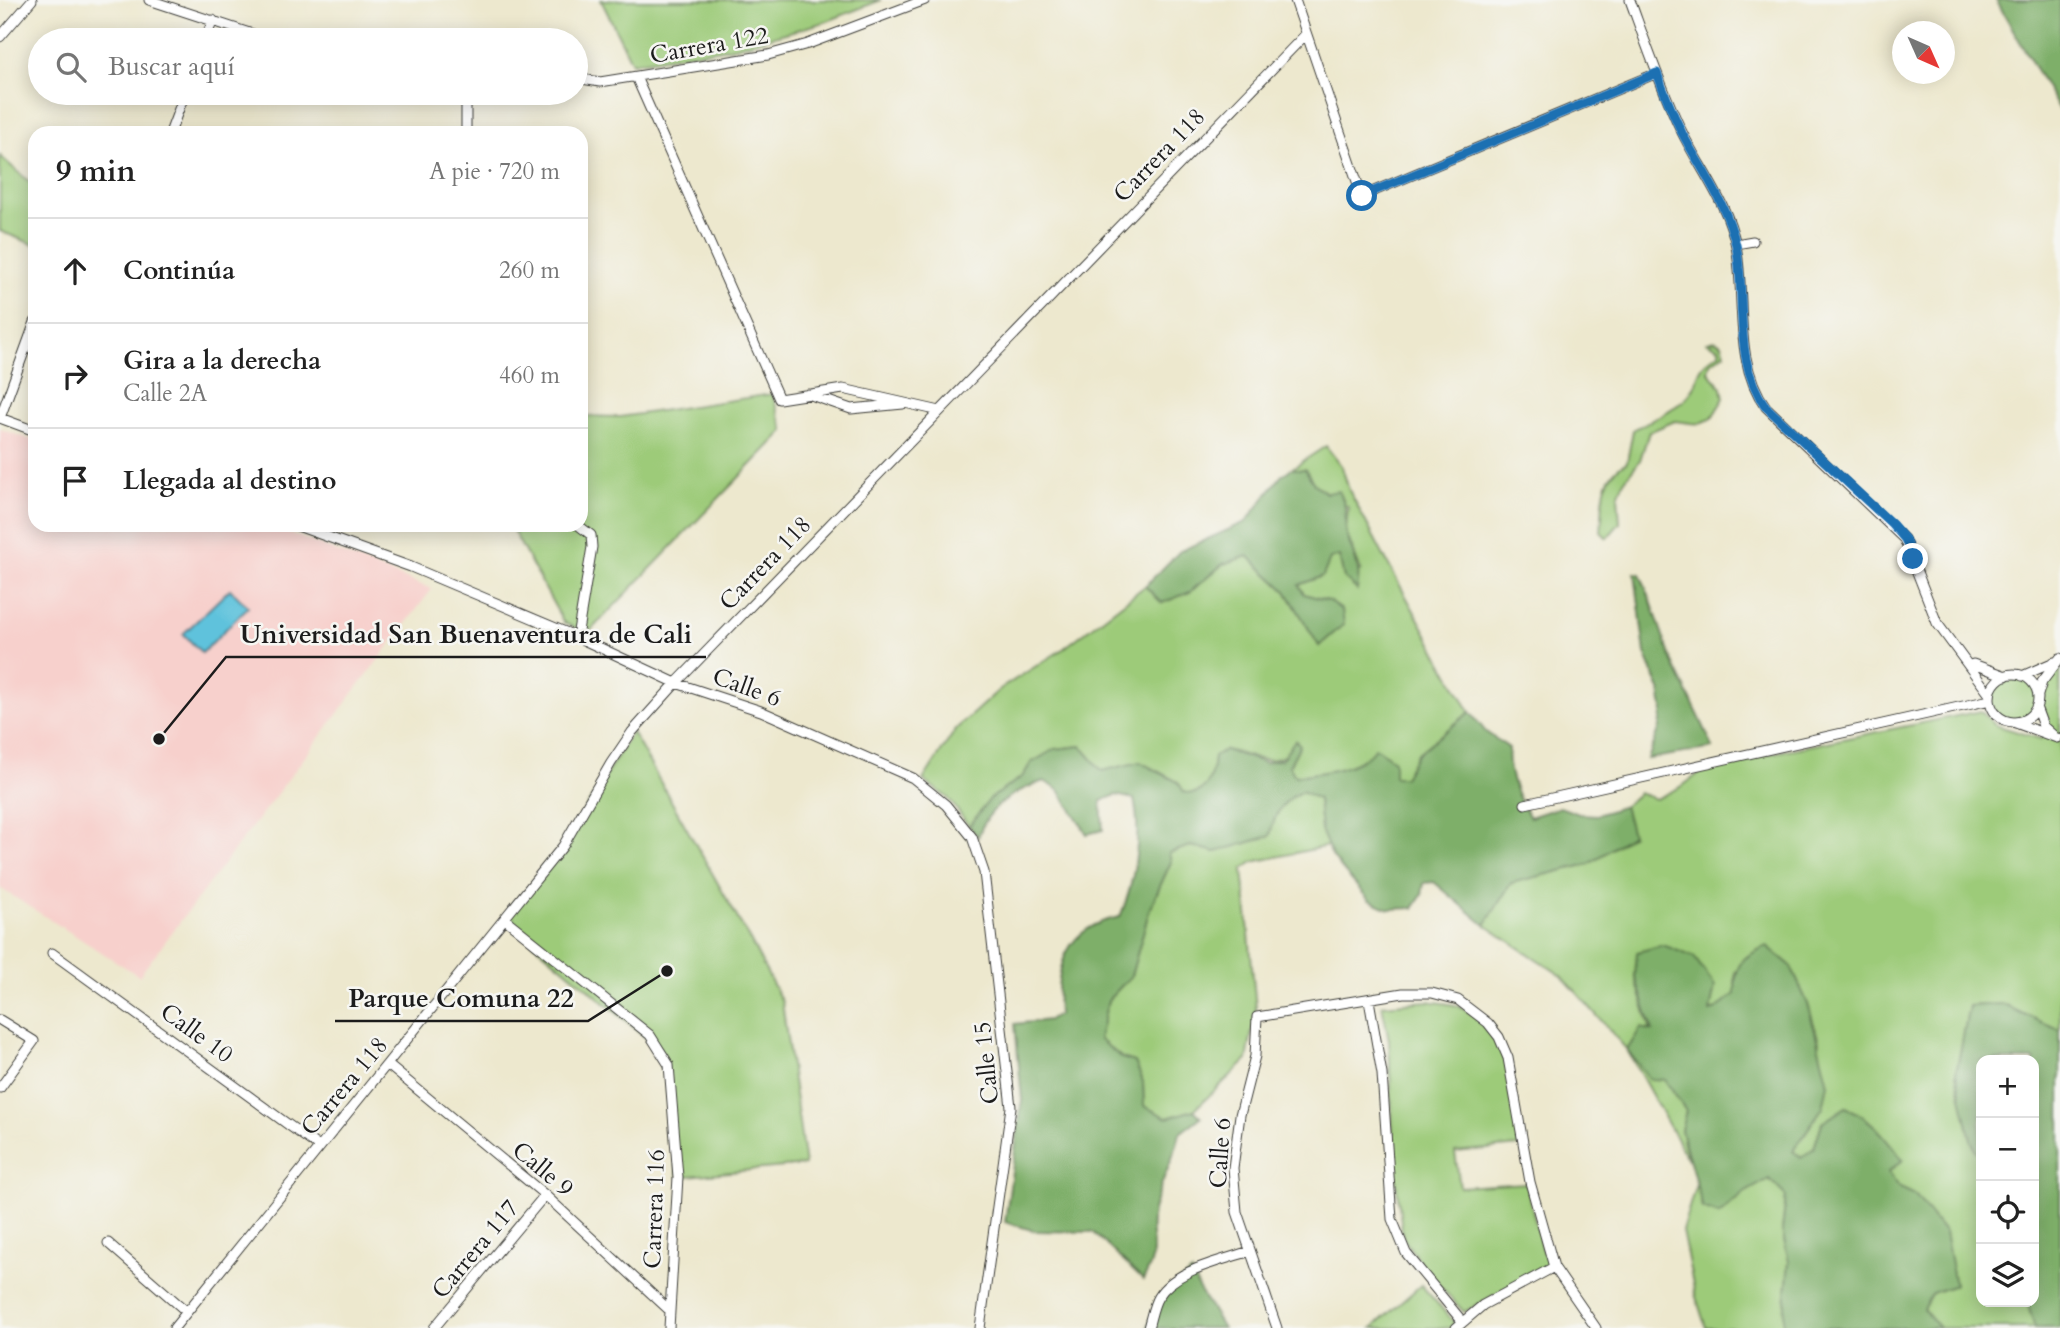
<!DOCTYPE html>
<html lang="es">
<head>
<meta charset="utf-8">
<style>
  body { margin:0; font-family:Cardo,serif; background:#f6f6f6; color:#222 }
  .controls { position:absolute; right:21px; bottom:21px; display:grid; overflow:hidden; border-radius:14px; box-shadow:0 4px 18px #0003 }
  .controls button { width:63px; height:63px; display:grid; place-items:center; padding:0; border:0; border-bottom:2px solid #e0e0e0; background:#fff; color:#222; font:35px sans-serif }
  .compass { position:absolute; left:1892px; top:21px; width:63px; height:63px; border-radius:50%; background:#fff; box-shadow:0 4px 18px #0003; rotate:135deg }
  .stop { position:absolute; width:21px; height:21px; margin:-16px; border:5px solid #1f6fb2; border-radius:50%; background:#fff }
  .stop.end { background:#1f6fb2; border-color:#fff; box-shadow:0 2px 7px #0008 }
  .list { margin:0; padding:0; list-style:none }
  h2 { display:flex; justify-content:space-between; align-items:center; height:91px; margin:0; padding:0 28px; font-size:30px }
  h2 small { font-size:23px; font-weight:400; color:#767676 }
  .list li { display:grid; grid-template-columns:46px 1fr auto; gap:21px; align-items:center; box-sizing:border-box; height:105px; padding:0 28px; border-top:2px solid #e0e0e0 }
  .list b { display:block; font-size:26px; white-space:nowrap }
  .list p { margin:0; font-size:23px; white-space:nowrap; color:#767676 }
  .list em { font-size:23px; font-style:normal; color:#767676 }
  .icon { flex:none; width:38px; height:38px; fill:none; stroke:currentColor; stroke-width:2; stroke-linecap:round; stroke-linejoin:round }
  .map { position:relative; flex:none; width:2060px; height:1328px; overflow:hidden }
  .search { position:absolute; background:#fff; box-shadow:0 4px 18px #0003; left:28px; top:28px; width:560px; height:77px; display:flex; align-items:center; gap:18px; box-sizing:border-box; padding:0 24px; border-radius:38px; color:#767676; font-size:26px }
  .panel { position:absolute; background:#fff; box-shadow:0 4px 18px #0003; left:28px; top:126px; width:560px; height:406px; border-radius:21px }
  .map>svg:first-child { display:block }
  .built { fill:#f7d0cc }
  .green { fill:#9dcb79; stroke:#5c744a; stroke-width:2 }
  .forest { fill:#7eaf69; stroke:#4d6642; stroke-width:2 }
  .water { fill:#5ec2dc; stroke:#3d6f7c; stroke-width:2 }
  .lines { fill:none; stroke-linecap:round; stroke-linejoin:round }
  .minor-casing { stroke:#3b3b37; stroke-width:11 }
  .minor { stroke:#fff; stroke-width:9 }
  .route { stroke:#1f6fb2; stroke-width:9 }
  .labels { text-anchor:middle; stroke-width:5; stroke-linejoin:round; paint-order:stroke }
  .street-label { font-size:24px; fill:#1c1c1c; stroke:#f6f6f2 }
  .leader { fill:none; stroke:#1c1c1c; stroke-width:2.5 }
  .callout-dot { fill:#1c1c1c; stroke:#f6f6f2; stroke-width:2.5 }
  .callout-label { font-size:26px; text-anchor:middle; font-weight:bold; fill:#1c1c1c; stroke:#f6f6f2; stroke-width:5; stroke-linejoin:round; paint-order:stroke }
</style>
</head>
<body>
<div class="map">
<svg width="2060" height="1328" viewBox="0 0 2060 1328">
  <rect width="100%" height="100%" fill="#f6f6f2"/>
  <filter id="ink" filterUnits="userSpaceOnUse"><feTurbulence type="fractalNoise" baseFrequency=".0143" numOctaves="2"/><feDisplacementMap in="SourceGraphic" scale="14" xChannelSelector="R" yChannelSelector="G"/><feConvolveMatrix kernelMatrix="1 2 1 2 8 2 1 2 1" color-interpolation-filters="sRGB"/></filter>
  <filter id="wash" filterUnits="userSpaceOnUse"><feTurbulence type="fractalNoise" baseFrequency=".00686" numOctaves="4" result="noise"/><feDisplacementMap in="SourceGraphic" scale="28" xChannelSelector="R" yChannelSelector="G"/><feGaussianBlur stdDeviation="1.57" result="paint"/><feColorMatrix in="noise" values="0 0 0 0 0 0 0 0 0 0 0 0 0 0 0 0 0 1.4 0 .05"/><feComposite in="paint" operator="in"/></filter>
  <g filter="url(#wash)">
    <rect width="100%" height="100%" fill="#ede8ce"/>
    <!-- built -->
    <path class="built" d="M 0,429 L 35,441 L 35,525 L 269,525 L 432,589 L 139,976 L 0,888 Z"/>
    <!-- green -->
    <path class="green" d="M 601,0 L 881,0 L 825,22 L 735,47 L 632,63 Z
      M 0,156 L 35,187 L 35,245 L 0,231 Z
      M 1714,340 L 1722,344 L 1725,353 L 1710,363 L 1708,371 L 1722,388 L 1724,398 L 1711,419 L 1698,424 L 1675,421 L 1649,432 L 1640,460 L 1624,481 L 1618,496 L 1620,523 L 1607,538 L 1601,532 C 1604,503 1598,478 1627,462 L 1633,430 C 1650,420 1671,412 1685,399 C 1706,378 1688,371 1719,353 L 1719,348 L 1707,342 Z
      M 772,394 L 784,431 L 588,633 L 564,623 L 510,525 L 581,525 L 581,416 L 620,417 Z
      M 1326,446 L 1342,467 L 1349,490 L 1387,562 L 1470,712 L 1417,754 L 1405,777 L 1394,777 L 1375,748 C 1361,770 1320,773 1295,776 L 1289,766 L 1300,745 C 1267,771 1261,757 1225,750 L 1214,757 C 1213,775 1207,799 1184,792 L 1178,782 L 1140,762 L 1102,771 L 1081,746 L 1056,749 L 1031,763 L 1023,776 L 990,799 L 969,826 L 948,798 L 923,780 L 956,729 L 1000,689 L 1063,649 L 1145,586 L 1162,603 L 1190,592 L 1223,564 L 1248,556 L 1286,591 L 1319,646 L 1344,624 L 1329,601 L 1304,594 L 1298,585 L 1330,559 L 1339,556 L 1344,578 L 1361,571 L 1346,532 L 1348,507 L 1314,484 L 1305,469 L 1291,469 Z
      M 2060,669 L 2060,1030 L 2001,1004 L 1969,1006 L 1956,1074 L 1971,1140 L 1981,1160 L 1981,1302 L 2027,1302 L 2035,1328 L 1939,1328 L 1923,1309 L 1932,1293 L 1955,1285 L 1945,1233 L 1915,1195 L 1900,1188 L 1887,1171 L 1903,1160 L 1822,1123 L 1814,1148 L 1801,1158 L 1793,1151 L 1806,1130 L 1819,1041 L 1808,1004 L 1790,965 L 1735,972 L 1735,994 L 1717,1009 L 1709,1011 L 1710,1005 L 1635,976 L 1665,1080 L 1686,1111 L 1681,1130 L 1688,1160 L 1627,1050 L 1579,995 L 1562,976 L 1485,925 L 1511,883 L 1589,864 L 1632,835 L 1624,806 L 1639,793 L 1656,799 L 1681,787 L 1709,766 L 1981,711 L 1995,725 L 2041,739 L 2049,722 C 2037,703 2044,683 2060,669 Z
      M1990 698a24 24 0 1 1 48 0a24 24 0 1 1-48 0Z
      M 632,732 L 750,940 L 782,1002 L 805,1165 L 678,1177 L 663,1052 L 505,919 L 563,846 Z
      M 1302,791 L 1318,799 L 1321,830 L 1328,846 L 1253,862 L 1243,869 L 1256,1009 L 1247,1060 L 1194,1110 L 1167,1118 L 1144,1106 L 1143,1082 L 1135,1062 L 1122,1058 L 1099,1039 L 1108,1000 L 1131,976 L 1150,908 L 1171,862 L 1168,853 L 1191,846 L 1216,852 L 1270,836 C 1274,814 1282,801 1302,791 Z
      M 1428,1001 C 1438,1003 1451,1003 1460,1007 C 1512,1029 1513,1099 1519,1146 L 1455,1152 L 1460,1187 L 1526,1183 L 1542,1250 L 1550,1264 L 1464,1312 L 1430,1276 L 1403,1238 L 1394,1164 L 1389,1040 L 1382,1005 Z
      M 1769,1179 L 1786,1196 L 1782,1231 L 1789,1261 L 1783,1328 L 1706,1328 L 1695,1294 L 1682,1231 L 1696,1184 L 1703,1208 L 1719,1214 L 1744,1193 Z
      M 1421,1285 L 1455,1323 L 1450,1328 L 1372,1328 Z"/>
    <!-- forest -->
    <path class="forest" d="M 1996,0 L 2060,0 L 2060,111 Z
      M 1291,469 L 1305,469 L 1314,484 L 1326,493 L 1339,491 C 1351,514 1342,516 1347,535 C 1353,558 1362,565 1357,590 L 1344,578 L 1339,556 L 1330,559 L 1323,576 L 1299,585 L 1304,594 L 1329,601 L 1342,610 L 1344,624 L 1319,646 L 1286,591 L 1248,556 L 1223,564 L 1190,592 L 1162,603 L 1145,586 L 1180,551 L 1246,522 L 1282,475 Z
      M 1635,573 L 1640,574 C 1653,602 1660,631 1672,660 C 1685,690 1701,717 1713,748 L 1648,759 L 1660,727 L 1663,709 L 1660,690 L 1645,653 Z
      M 1470,712 L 1486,732 L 1509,748 C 1506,769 1517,799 1530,817 L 1560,807 L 1579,814 L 1597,815 L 1624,806 L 1632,835 L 1589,864 L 1511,883 L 1485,925 L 1434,882 L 1424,883 L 1422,895 L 1413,908 L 1389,909 L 1369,900 L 1342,869 L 1332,856 L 1321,830 L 1318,799 L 1302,791 C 1282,801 1274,814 1270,836 L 1216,852 L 1191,846 L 1169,853 L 1171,862 L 1150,908 L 1131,976 L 1108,1000 L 1099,1039 L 1122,1058 L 1135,1062 L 1143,1082 L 1144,1106 L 1167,1118 L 1194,1110 L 1201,1117 L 1180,1133 C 1174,1161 1159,1183 1153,1211 C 1147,1241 1162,1248 1143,1280 L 1093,1232 L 1035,1231 L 1005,1222 L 1022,1100 L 1015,1024 L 1049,1020 L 1058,1015 C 1055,966 1065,927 1120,917 C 1135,881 1142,838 1134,799 L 1116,795 L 1101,801 L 1103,830 L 1087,834 L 1059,790 L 1044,781 C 1014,791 988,806 978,837 L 969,826 L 990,799 L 1023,776 L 1031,763 L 1055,749 L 1081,746 L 1102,771 L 1140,762 L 1178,782 L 1184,792 C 1207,799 1213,775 1214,756 L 1225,750 L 1265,763 L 1282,759 L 1295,740 L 1300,745 L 1289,766 L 1295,776 C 1320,773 1361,770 1375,747 L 1394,760 L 1394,777 L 1404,777 L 1417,754 Z
      M 1663,945 L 1694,957 L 1715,986 L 1710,1011 L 1717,1009 L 1735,994 C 1735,964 1740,957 1767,946 L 1790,965 L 1808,1004 L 1828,1084 L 1823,1107 L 1793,1151 L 1801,1158 L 1814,1148 L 1822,1123 L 1846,1107 C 1873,1119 1885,1137 1903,1160 L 1888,1172 L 1900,1188 L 1915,1195 L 1945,1233 L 1955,1285 L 1932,1293 L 1923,1309 L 1939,1328 L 1783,1328 L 1789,1261 L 1782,1231 L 1786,1196 L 1769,1179 L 1744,1193 L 1719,1214 L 1703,1208 L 1681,1130 L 1686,1111 L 1665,1080 L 1650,1079 L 1627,1050 L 1641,1028 L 1653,1031 L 1635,976 L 1637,952 Z
      M 2001,1004 L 2060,1030 L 2060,1328 L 2035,1328 L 2027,1302 L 2034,1302 L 2034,1060 L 1981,1060 L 1981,1160 L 1971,1140 L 1956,1074 L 1969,1006 Z
      M 1192,1272 L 1198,1288 L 1223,1328 L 1148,1328 L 1157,1298 Z"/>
    <!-- water -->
    <path class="water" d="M 230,589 L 248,607 L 202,653 L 183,634 Z"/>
  </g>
  <g filter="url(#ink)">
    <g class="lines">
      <defs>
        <path id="minor" d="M 149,0 L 271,40
          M 1295,0 L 1362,196 L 1657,73
          M 1630,0 C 1646,44 1661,88 1681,130 C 1699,168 1728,203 1736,246 C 1746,298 1733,362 1766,407 L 1904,539 L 1937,623 L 1990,695
          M 0,37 L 32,0
          M 205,40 L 213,20
          M 636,77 L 779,399 L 843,389 L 940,411
          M 576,78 L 600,82 L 768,55 L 808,44 L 925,0
          M 424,93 L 443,93
          M 466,93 L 466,133
          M 170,133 L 185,93
          M 1736,244 L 1753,241
          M 808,394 L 851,409 L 903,404
          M 0,418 L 35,322
          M 0,418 L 35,431
          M 295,525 L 411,567 L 577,637 L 676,683 L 761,711 L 913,778 L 946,805 L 972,837 L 984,872 L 1011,1107 L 980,1328
          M 577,637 L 592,547 L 591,535 L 578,525
          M 1973,664 L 2006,676
          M1990 698a24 24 0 1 1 48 0a24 24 0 1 1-48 0Z
          M 2022,676 L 2054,662
          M 2038,695 L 2042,682 L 2060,658
          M 2036,707 L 2043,726 L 2053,735
          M 2013,722 L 2057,738
          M 1525,804 L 1990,700
          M 505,919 L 650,1035 L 669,1065 L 678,1177 L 669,1328
          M 52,953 L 319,1147
          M 1369,1000 L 1382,1074 L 1392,1219 L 1406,1253 L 1462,1321
          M 0,1020 L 34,1041 L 0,1088
          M 388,1065 L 545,1195 L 668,1309
          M 108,1243 L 187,1312
          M 174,1328 L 563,846 L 611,763 L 632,732 L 676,683 L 1306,34
          M 434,1328 L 545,1195
          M 1148,1328 C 1151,1318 1153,1305 1158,1297 C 1175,1269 1222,1261 1250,1251
          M 1277,1328 L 1237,1212 L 1233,1168 L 1240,1115 L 1255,1056 L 1257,1017 L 1403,993 L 1432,993 L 1458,1000 L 1488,1023 L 1499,1037 L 1508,1058 L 1530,1182 L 1554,1267 L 1596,1328
          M 1456,1328 L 1483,1305 L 1554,1267"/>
      </defs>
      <!-- minor casing -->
      <use href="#minor" class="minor-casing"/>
      <!-- minor -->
      <use href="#minor" class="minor"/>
    </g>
  </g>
  <g class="lines" filter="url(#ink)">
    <!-- route -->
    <path class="route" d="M 1362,196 L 1657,73 C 1664,93 1673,114 1682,133 C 1701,169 1727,204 1736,245 C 1747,298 1732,361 1766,407 L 1892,524 L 1905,539 L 1913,559"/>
  </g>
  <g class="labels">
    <!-- street labels -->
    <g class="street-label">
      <text transform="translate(709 45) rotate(-10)" y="8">Carrera 122</text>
      <text transform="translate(1159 155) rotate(-46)" y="8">Carrera 118</text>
      <text transform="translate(765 563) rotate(-46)" y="8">Carrera 118</text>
      <text transform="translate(747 687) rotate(20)" y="8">Calle 6</text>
      <text transform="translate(197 1033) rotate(36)" y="8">Calle 10</text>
      <text transform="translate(986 1063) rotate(-96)" y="8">Calle 15</text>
      <text transform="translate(344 1086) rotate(-50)" y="8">Carrera 118</text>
      <text transform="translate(1220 1153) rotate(-86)" y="8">Calle 6</text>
      <text transform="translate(543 1169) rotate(40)" y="8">Calle 9</text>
      <text transform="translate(654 1209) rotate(-88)" y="8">Carrera 116</text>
      <text transform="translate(475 1249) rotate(-50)" y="8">Carrera 117</text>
    </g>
  </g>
  <!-- callouts -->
  <path class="leader" d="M159 739L226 657H706M667 971L588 1021H335"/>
  <g class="callout-dot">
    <circle cx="159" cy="739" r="7"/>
    <circle cx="667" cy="971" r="7"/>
  </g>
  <g class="callout-label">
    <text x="466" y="643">Universidad San Buenaventura de Cali</text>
    <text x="461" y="1007">Parque Comuna 22</text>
  </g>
</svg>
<div class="controls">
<button>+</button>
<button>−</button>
<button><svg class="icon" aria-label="locate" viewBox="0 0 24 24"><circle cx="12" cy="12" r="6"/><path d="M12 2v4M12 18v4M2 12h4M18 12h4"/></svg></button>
<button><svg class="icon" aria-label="layers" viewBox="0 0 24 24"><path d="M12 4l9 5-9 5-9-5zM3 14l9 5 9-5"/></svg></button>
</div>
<svg class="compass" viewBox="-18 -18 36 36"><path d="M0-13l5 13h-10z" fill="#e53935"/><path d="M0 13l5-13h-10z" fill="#767676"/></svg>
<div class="stop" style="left:1362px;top:196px"></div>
<div class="stop end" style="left:1913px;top:559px"></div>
<div class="search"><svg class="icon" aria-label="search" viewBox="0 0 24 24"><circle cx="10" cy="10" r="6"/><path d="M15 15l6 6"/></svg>Buscar aquí</div>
<section class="panel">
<h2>9 min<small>A pie · 720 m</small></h2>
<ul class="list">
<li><svg class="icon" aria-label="ahead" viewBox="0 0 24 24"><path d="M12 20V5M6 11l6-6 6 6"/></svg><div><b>Continúa</b></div><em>260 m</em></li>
<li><svg class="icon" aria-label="right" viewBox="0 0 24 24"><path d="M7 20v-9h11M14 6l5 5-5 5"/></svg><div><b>Gira a la derecha</b><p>Calle 2A</p></div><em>460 m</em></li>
<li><svg class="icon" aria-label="arrive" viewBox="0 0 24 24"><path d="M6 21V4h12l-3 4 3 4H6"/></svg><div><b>Llegada al destino</b></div></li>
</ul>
</section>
</div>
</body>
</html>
